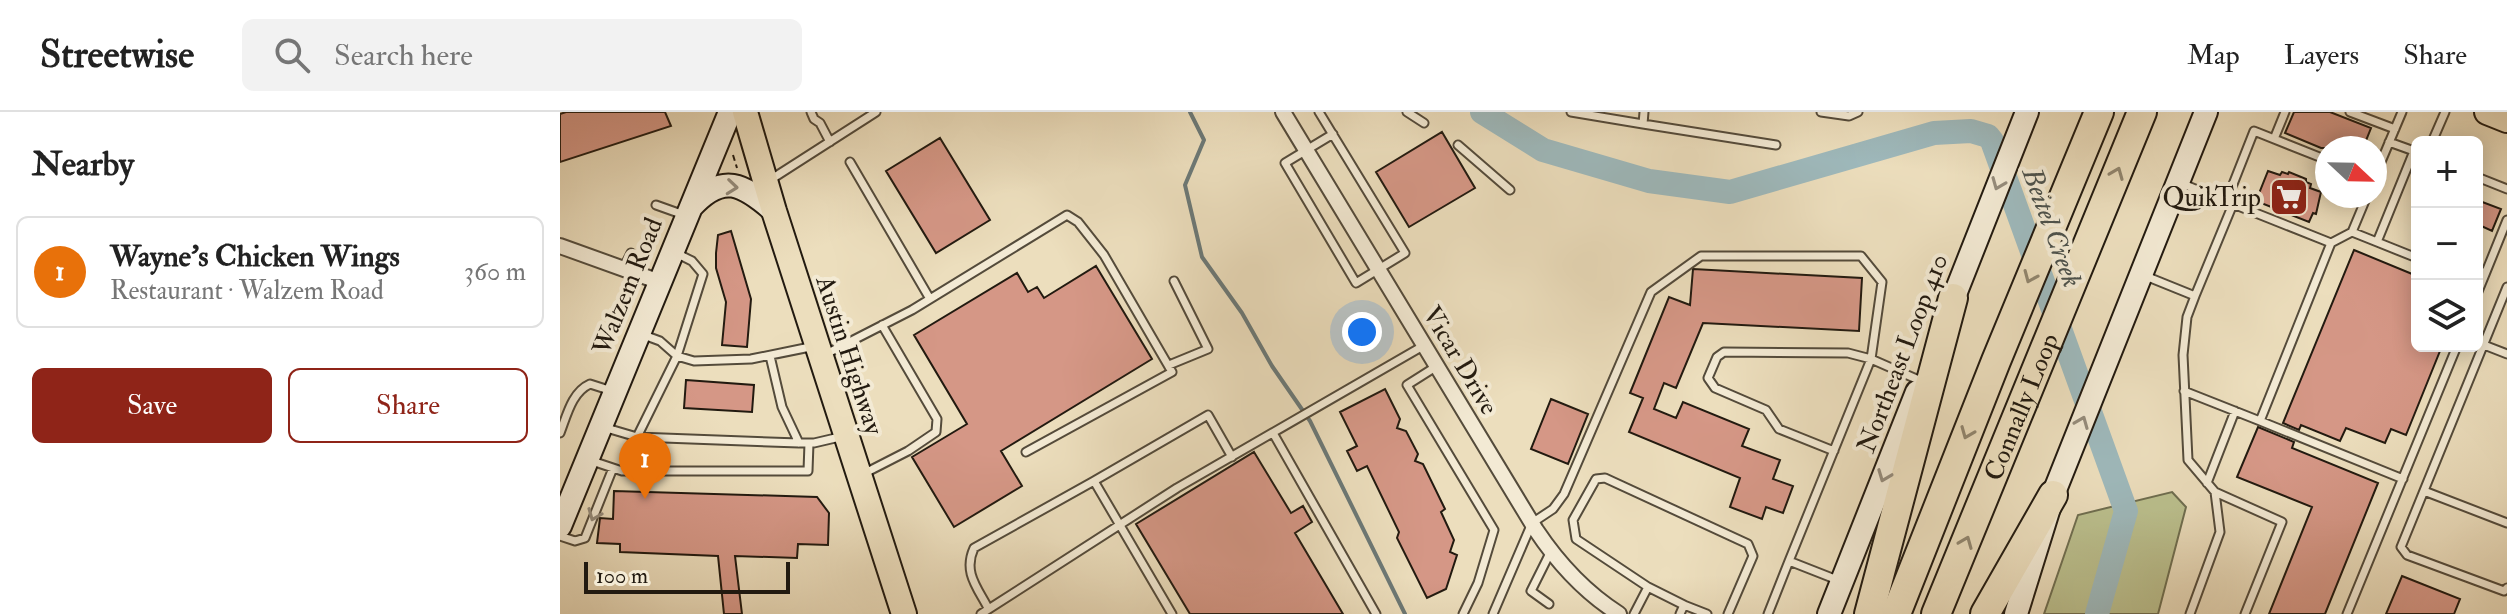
<!DOCTYPE html>
<html lang="en">
<head>
<meta charset="utf-8">
<style>
  body { margin:0; font-family:"IM FELL Double Pica",serif; background:#f2f2f2; color:#222 }
  .controls { position:absolute; right:24px; top:24px; display:grid; overflow:hidden; border-radius:12px; box-shadow:0 4px 20px #0003 }
  .controls button { width:72px; height:72px; display:grid; place-items:center; padding:0; border:0; border-bottom:2px solid #e0e0e0; background:#fff; color:#222; font:40px sans-serif }
  .compass { position:absolute; left:1755px; top:24px; width:72px; height:72px; border-radius:50%; background:#fff; box-shadow:0 4px 20px #0003; rotate:112deg }
  .scale { position:absolute; left:24px; bottom:20px; width:206px; box-sizing:border-box; padding-left:8px; border:4px solid #221a10; border-top:0; font-size:22px; line-height:28px; white-space:nowrap; color:#221a10; -webkit-text-stroke:6px #f3ead4; paint-order:stroke }
  .you { position:absolute; left:802px; top:220px; width:28px; height:28px; margin:-20px; border:6px solid #fff; border-radius:50%; background:#1a73e8; box-shadow:0 0 0 12px #1a73e833 }
  .badge { display:grid; place-items:center; width:52px; height:52px; border-radius:50%; background:#8f2418; color:#fff; font-size:26px; font-weight:700 }
  .pin { position:absolute; translate:-50% -66px; filter:drop-shadow(0 2px 4px #0008) }
  .pin::after { content:''; position:absolute; top:42px; width:28px; height:24px; background:inherit; clip-path:polygon(0 0,100% 0,50% 100%) }
  .list { margin:0; padding:0; list-style:none }
  h2 { display:flex; justify-content:space-between; align-items:center; height:104px; margin:0; padding:0 32px; font-size:34px }
  h2 small { font-size:26px; font-weight:400; color:#767676 }
  .list li { display:grid; grid-template-columns:52px 1fr auto; gap:24px; align-items:center; box-sizing:border-box; height:112px; margin:0 16px 16px; padding:0 16px; border:2px solid #e0e0e0; border-radius:12px }
  .list b { display:block; font-size:30px; white-space:nowrap }
  .list p { margin:0; font-size:26px; white-space:nowrap; color:#767676 }
  .list em { font-size:26px; font-style:normal; color:#767676 }
  .actions { display:flex; gap:16px; padding:24px 32px }
  .actions a { flex:1; padding:18px 0; border:2px solid #8f2418; border-radius:12px; text-align:center; font-size:28px; color:#8f2418 }
  .actions .main { background:#8f2418; color:#fff }
  .icon { flex:none; width:44px; height:44px; fill:none; stroke:currentColor; stroke-width:2; stroke-linecap:round; stroke-linejoin:round }
  .map { position:relative; flex:none; width:1947px; height:502px; overflow:hidden }
  header { display:flex; align-items:center; gap:48px; box-sizing:border-box; height:112px; padding:0 40px; background:#fff; border-bottom:2px solid #e0e0e0 }
  header strong { font-size:38px }
  nav { display:flex; gap:44px; margin-inline-start:auto; font-size:28px }
  .search { width:560px; height:72px; background:#f2f2f2; display:flex; align-items:center; gap:20px; box-sizing:border-box; padding:0 28px; border-radius:12px; color:#767676; font-size:30px }
  main { display:flex }
  aside { flex:1; background:#fff }
  .map>svg:first-child { display:block }
  .green { fill:#bbc08e; stroke:#6e6d4f; stroke-width:2 }
  .lines { fill:none; stroke-linecap:round; stroke-linejoin:round }
  .stream { stroke:#6c7977; stroke-width:4 }
  .river { stroke:#9eb9bc; stroke-width:24 }
  .building { fill:#d59786; stroke:#221a10; stroke-width:2 }
  .lane-casing { stroke:#544b3b; stroke-width:11 }
  .street-casing { stroke:#544b3b; stroke-width:18 }
  .secondary-casing { stroke:#221a10; stroke-width:26 }
  .primary-casing { stroke:#221a10; stroke-width:28 }
  .highway-casing { stroke:#221a10; stroke-width:32 }
  .path { stroke:#221a10; stroke-width:2; stroke-dasharray:6 4; stroke-linecap:butt }
  .lane { stroke:#f3ead4; stroke-width:7 }
  .street { stroke:#f3ead4; stroke-width:14 }
  .secondary { stroke:#f3ead4; stroke-width:22 }
  .primary { stroke:#ecdebd; stroke-width:24 }
  .highway { stroke:#ecdebd; stroke-width:28 }
  .oneway { stroke:#91866f }
  .oneway2 { stroke:#958c7c }
  .labels { text-anchor:middle; stroke-width:8; stroke-linejoin:round; paint-order:stroke }
  .poi-label { font-size:26px; fill:#221a10; stroke:#f3ead4; text-anchor:end }
  .street-label { font-size:26px; fill:#221a10; stroke:#f3ead4 }
  .water-label { font-size:28px; font-style:italic; fill:#4d524c; stroke:#f3ead4 }
</style>
</head>
<body>
<header>
<strong>Streetwise</strong>
<div class="search"><svg class="icon" aria-label="search" viewBox="0 0 24 24"><circle cx="10" cy="10" r="6"/><path d="M15 15l6 6"/></svg>Search here</div>
<nav><a>Map</a><a>Layers</a><a>Share</a></nav>
</header>
<main>
<aside>
<h2>Nearby<small></small></h2>
<ul class="list">
<li><span class="badge" style="background:#e8710a">1</span><div><b>Wayne's Chicken Wings</b><p>Restaurant · Walzem Road</p></div><em>360 m</em></li>
</ul>
<div class="actions"><a class="main">Save</a><a>Share</a></div>
</aside>
<div class="map">
<svg width="1947" height="502" viewBox="0 0 1947 502">
  <rect width="100%" height="100%" fill="#ecdebd"/>
  <filter id="stains"><feTurbulence type="fractalNoise" baseFrequency=".0025" numOctaves="4"/><feColorMatrix values="0 0 0 0 .2 0 0 0 0 .09 0 0 0 0 .02 0 0 0 .5 -.17"/></filter>
  <radialGradient id="worn" r=".72"><stop offset=".6" stop-color="#630" stop-opacity="0"/><stop offset="1" stop-color="#630" stop-opacity=".3"/></radialGradient>
  <!-- green -->
  <path class="green" d="M 1612,380 L 1626,395 L 1598,502 L 1484,502 L 1518,403 Z"/>
  <g class="lines">
    <!-- stream -->
    <path class="stream" d="M 630,0 L 644,28 L 625,73 L 642,145 L 682,201 L 712,254 L 750,309 L 845,502"/>
    <!-- river -->
    <path class="river" d="M 922,0 L 983,38 L 1089,69 L 1170,80 L 1374,21 L 1411,19 L 1428,24 L 1432,29 L 1566,399 L 1537,502"/>
  </g>
  <!-- building -->
  <path class="building" d="M 6,0 L 105,0 L 111,14 L 0,50 L 0,2 Z
    M 1734,0 L 1770,0 L 1811,16 L 1803,36 L 1761,36 L 1725,21 Z
    M 882,20 L 915,76 L 849,115 L 816,60 Z
    M 380,26 L 430,108 L 376,141 L 326,59 Z
    M 1708,59 L 1720,63 L 1722,60 L 1728,62 L 1729,60 L 1746,67 L 1746,70 L 1751,72 L 1750,76 L 1761,80 L 1756,102 L 1753,101 L 1749,110 L 1696,89 Z
    M 1917,88 L 1941,97 L 1932,119 L 1917,112 Z
    M 171,119 L 191,187 L 187,235 L 162,233 L 166,190 L 156,156 L 156,141 L 158,123 Z
    M 1794,138 L 1857,164 L 1857,234 L 1882,234 L 1846,323 L 1831,317 L 1825,331 L 1786,316 L 1780,329 L 1741,313 L 1739,318 L 1723,311 Z
    M 536,154 L 592,247 L 441,339 L 462,374 L 394,415 L 352,345 L 407,312 L 354,223 L 457,161 L 468,180 L 477,175 L 484,186 Z
    M 1133,157 L 1302,166 L 1299,219 L 1143,211 L 1116,276 L 1104,271 L 1094,297 L 1116,306 L 1123,290 L 1189,317 L 1182,334 L 1220,348 L 1213,367 L 1233,374 L 1223,401 L 1206,395 L 1202,407 L 1170,395 L 1180,366 L 1069,320 L 1083,286 L 1070,281 L 1109,185 L 1130,193 Z
    M 126,268 L 194,273 L 192,300 L 124,296 Z
    M 825,277 L 840,307 L 837,316 L 846,319 L 858,342 L 855,349 L 863,352 L 885,397 L 881,400 L 894,428 L 890,440 L 897,443 L 886,477 L 867,486 L 837,426 L 839,420 L 807,354 L 797,359 L 787,339 L 797,334 L 780,300 Z
    M 991,287 L 1028,302 L 1008,352 L 971,337 Z
    M 1698,315 L 1734,330 L 1732,336 L 1818,371 L 1765,502 L 1709,502 L 1752,395 L 1677,365 Z
    M 694,340 L 731,401 L 743,394 L 752,410 L 735,421 L 783,502 L 630,502 L 576,412 Z
    M 54,379 L 257,385 L 269,401 L 268,433 L 238,432 L 237,446 L 175,444 L 182,502 L 164,502 L 158,444 L 60,440 L 60,432 L 37,431 L 40,406 L 53,407 Z
    M 1842,464 L 1900,487 L 1894,502 L 1826,502 Z"/>
  <g class="lines">
    <defs>
      <path id="lane" d="M 251,0 L 254,7 L 260,11 L 270,30
        M 759,0 L 845,141 L 796,171 L 725,51 L 773,22
        M 847,0 L 864,11
        M 1011,0 L 1083,12
        M 1084,0 L 1083,12 L 1216,33
        M 1261,0 L 1289,4 L 1298,0
        M 1790,0 L 1835,17
        M 1714,27 L 1725,0
        M 1829,30 L 1854,39
        M 1872,30 L 1885,0
        M 898,33 L 950,78
        M 1857,41 L 1854,39 L 1817,130 L 1857,146
        M 290,50 L 370,187
        M 1815,64 L 1842,0
        M 1917,65 L 1947,77
        M 210,68 L 316,0
        M 1623,72 L 1667,90
        M 1666,90 L 1694,19 L 1767,48
        M 96,93 L 124,103
        M 1792,120 L 1817,130
        M 63,157 L 71,141
        M 1917,160 L 1926,160 L 1947,108
        M 1583,163 L 1635,184 L 1627,205 L 1623,243 L 1628,348 L 1655,380 L 1722,410 L 1685,502
        M 1947,175 L 1841,435 L 1847,443 L 1944,479 L 1947,476
        M 1917,182 L 1926,160
        M 1635,184 L 1673,92 L 1771,131 L 1792,120 L 1807,84
        M 81,222 L 100,229 L 117,244 L 134,249 L 191,247 L 255,234
        M 1924,233 L 1947,242
        M 266,242 L 352,198 L 507,103 L 518,110 L 544,143 L 612,260 L 466,340
        M 210,244 L 222,295 L 239,331
        M 609,253 L 648,237 L 614,169
        M 877,254 L 847,273 L 934,418 L 918,471 L 903,502
        M 1624,279 L 1700,309 L 1771,131
        M 1700,309 L 1843,367
        M 43,315 L 77,325 L 239,331 L 254,331 L 284,324
        M 0,321 C 7,303 12,280 30,272 L 52,279
        M 713,321 L 816,502
        M 77,325 L 117,244 L 143,162 L 132,149 L 114,140
        M 1274,339 L 1219,317 L 1206,298 L 1155,276 L 1148,266 L 1157,245 L 1164,240 L 1288,241 L 1311,247 L 1229,449 L 1280,469
        M 29,348 L 62,359 L 248,359 L 249,331
        M 305,361 L 348,339 L 376,320 L 377,307 L 322,213
        M 1647,371 L 1675,299
        M 1864,379 L 1947,411
        M 0,424 L 15,429 L 25,426 L 53,356
        M 1088,475 L 1124,493
        M 989,492 L 971,479 L 991,439
        M 428,496 C 417,475 403,460 414,436 L 534,369
        M 421,502 L 617,376 L 863,234
        M 612,502 L 534,369 L 648,303 L 672,345
        M 933,502 L 972,411 L 993,397 L 1004,382 L 1091,180 L 1141,144 L 1301,144 L 1322,170 L 1311,247 L 1361,269
        M 1074,502 L 1088,475 L 1016,427 L 1013,408 L 1036,367 L 1045,366 L 1188,432 L 1193,444 L 1168,502
        M 1120,502 L 1124,493 L 1147,502
        M 1208,502 L 1229,449
        M 1630,502 L 1660,420 L 1655,380
        M 1787,502 L 1897,234"/>
      <path id="street" d="M 723,0 L 976,418 C 998,451 1026,481 1059,502
        M 0,134 L 100,170"/>
      <path id="secondary" d="M 131,95 C 163,60 183,72 214,99
        M 1388,200 L 1467,0
        M 0,414 L 170,0
        M 1269,502 L 1357,280
        M 1456,502 L 1493,383 L 1646,0"/>
      <path id="primary" d="M 185,0 L 214,99 L 344,502
        M 1927,0 L 1947,8"/>
      <g id="highway">
        <path d="M 1309,502 L 1393,186"/>
        <path d="M 1336,502 L 1436,249 L 1539,0"/>
        <path id="s1" d="M 1376,502 L 1582,0"/>
        <path d="M 1425,502 L 1493,383"/>
      </g>
    </defs>
    <!-- lane casing -->
    <use href="#lane" class="lane-casing"/>
    <!-- street casing -->
    <use href="#street" class="street-casing"/>
    <!-- secondary casing -->
    <use href="#secondary" class="secondary-casing"/>
    <!-- primary casing -->
    <use href="#primary" class="primary-casing"/>
    <!-- highway casing -->
    <use href="#highway" class="highway-casing"/>
    <!-- path -->
    <path class="path" d="M 173,43 L 177,56"/>
    <!-- lane -->
    <use href="#lane" class="lane"/>
    <!-- street -->
    <use href="#street" class="street"/>
    <!-- secondary -->
    <use href="#secondary" class="secondary"/>
    <!-- primary -->
    <use href="#primary" class="primary"/>
    <!-- highway -->
    <use href="#highway" class="highway"/>
  </g>
  <!-- one-way arrows -->
  <defs><path id="oneway-chevron" d="M-2-3.5L2.5 0L-2 3.5" fill="none" stroke-width="1.6" stroke-linecap="round" stroke-linejoin="round" transform="scale(2)"/></defs>
  <g class="oneway">
    <use href="#oneway-chevron" transform="translate(1557 61) rotate(-68)"/>
    <use href="#oneway-chevron" transform="translate(1470 165) rotate(113)"/>
    <use href="#oneway-chevron" transform="translate(1407 321) rotate(112)"/>
    <use href="#oneway-chevron" transform="translate(1406 430) rotate(-68)"/>
  </g>
  <g class="oneway2">
    <use href="#oneway-chevron" transform="translate(1438 72) rotate(112)"/>
    <use href="#oneway-chevron" transform="translate(172 75) rotate(6)"/>
    <use href="#oneway-chevron" transform="translate(1522 310) rotate(-68)"/>
    <use href="#oneway-chevron" transform="translate(1324 364) rotate(111)"/>
    <use href="#oneway-chevron" transform="translate(34 403) rotate(112)"/>
  </g>
  <!-- icons -->
  <defs>
    <symbol id="supermarket-square" viewBox="-11 -11 22 22"><rect x="-9" y="-9" width="18" height="18" rx="4" fill="#8f2418" stroke="#f3ead4"/><path d="M-6-5.5h2.5l.6 2H6L4.5 2H-2.5L-4.4-4H-6ZM-1.5 3.2a1.3 1.3 0 1 0 .1 0ZM3 3.2a1.3 1.3 0 1 0 .1 0Z" fill="#fff"/></symbol>
  </defs>
  <g fill-rule="evenodd">
    <use href="#supermarket-square" x="1707" y="63" width="44" height="44"/>
  </g>
  <g class="labels">
    <!-- poi labels -->
    <g class="poi-label">
      <text x="1701" y="94">QuikTrip</text>
    </g>
    <!-- street labels -->
    <g class="street-label">
      <text transform="translate(67 174) rotate(-68)" y="9">Walzem Road</text>
      <text transform="translate(1342 241) rotate(-69)" y="9">Northeast Loop 410</text>
      <text transform="translate(290 243) rotate(72)" y="9">Austin Highway</text>
      <text transform="translate(901 248) rotate(59)" y="9">Vicar Drive</text>
      <text dy="9" stroke="none"><textPath href="#s1" startOffset="224">Connally Loop</textPath></text>
    </g>
    <!-- water labels -->
    <g class="water-label">
      <text transform="translate(1493 115) rotate(70)" y="10">Beitel Creek</text>
    </g>
  </g>
  <rect width="100%" height="100%" filter="url(#stains)"/>
  <rect width="100%" height="100%" fill="url(#worn)"/>
</svg>
<div class="controls">
<button>+</button>
<button>−</button>
<button><svg class="icon" aria-label="layers" viewBox="0 0 24 24"><path d="M12 4l9 5-9 5-9-5zM3 14l9 5 9-5"/></svg></button>
</div>
<svg class="compass" viewBox="-18 -18 36 36"><path d="M0-13l5 13h-10z" fill="#e53935"/><path d="M0 13l5-13h-10z" fill="#767676"/></svg>
<div class="scale">100 m</div>
<div class="you"></div>
<div class="pin badge" style="left:85px;top:387px;background:#e8710a">1</div>
</div>
</main>
</body>
</html>
